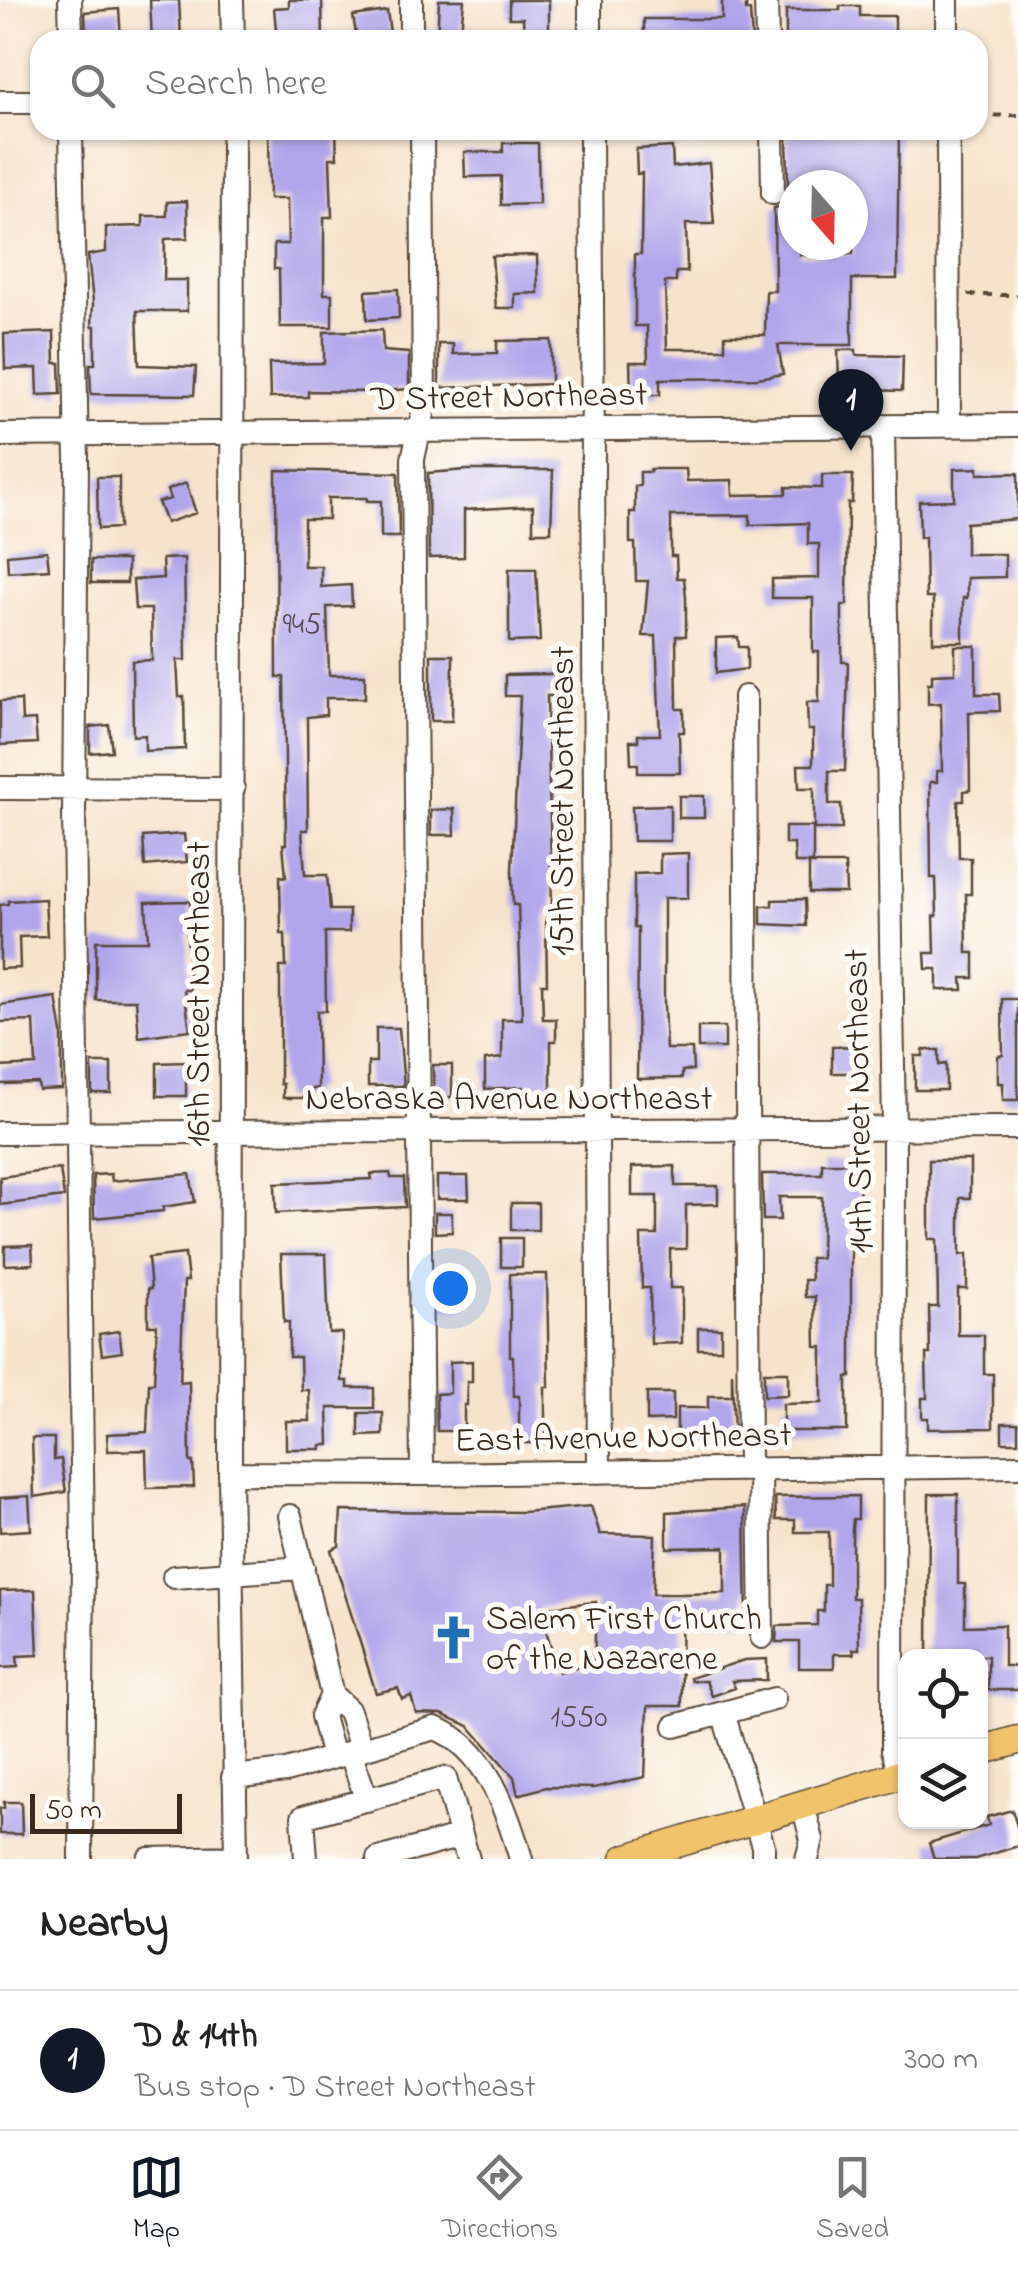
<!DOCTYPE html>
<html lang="en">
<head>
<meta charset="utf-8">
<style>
  body { margin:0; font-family:"Indie Flower",sans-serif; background:#f2f2f2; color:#222 }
  .controls { position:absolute; right:30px; bottom:30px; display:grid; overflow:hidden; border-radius:20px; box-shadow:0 2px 8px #0004 }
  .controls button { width:90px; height:90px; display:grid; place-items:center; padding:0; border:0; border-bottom:2px solid #e0e0e0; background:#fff; color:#222; font:50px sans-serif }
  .compass { position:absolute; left:778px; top:170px; width:90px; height:90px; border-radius:50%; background:#fff; box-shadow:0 2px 8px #0004; rotate:160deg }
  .scale { position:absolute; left:30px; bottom:25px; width:152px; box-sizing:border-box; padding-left:10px; border:5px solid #3b2a1e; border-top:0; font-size:28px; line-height:35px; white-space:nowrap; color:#3b2a1e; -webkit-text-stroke:8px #fdfcf7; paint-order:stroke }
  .you { position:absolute; left:450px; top:1288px; width:35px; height:35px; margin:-25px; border:8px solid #fff; border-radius:50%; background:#1a73e8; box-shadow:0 0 0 15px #1a73e833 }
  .badge { display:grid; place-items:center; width:65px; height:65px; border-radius:50%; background:#111827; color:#fff; font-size:32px; font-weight:700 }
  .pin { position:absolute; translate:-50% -82px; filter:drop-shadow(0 2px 5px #0008) }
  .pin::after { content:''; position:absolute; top:52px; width:35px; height:30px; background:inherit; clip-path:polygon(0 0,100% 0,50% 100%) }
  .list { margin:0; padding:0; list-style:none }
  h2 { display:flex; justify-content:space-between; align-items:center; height:130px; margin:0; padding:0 40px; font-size:42px }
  h2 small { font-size:32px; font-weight:400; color:#767676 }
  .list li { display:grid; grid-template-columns:65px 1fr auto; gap:30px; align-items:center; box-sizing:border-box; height:140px; padding:0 40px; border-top:2px solid #e0e0e0 }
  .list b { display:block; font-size:38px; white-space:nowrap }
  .list p { margin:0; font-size:32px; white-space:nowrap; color:#767676 }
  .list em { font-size:32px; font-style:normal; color:#767676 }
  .icon { flex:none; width:55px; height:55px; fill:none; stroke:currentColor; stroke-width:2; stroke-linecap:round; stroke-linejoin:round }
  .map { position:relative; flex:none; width:1018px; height:1859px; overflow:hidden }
  .search { position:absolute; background:#fff; box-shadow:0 2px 8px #0004; left:30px; right:30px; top:30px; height:110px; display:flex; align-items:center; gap:25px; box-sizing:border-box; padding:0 35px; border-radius:30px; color:#767676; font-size:38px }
  .sheet { height:270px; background:#fff }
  nav { display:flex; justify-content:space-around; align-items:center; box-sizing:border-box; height:140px; border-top:2px solid #e0e0e0; background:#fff; font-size:28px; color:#767676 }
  nav a { display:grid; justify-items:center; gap:5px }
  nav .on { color:#111827 }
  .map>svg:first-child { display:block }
  .building { fill:#b0a5eb; fill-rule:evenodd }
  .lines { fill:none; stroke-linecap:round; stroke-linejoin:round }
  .minor-casing { stroke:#574638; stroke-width:26 }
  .major-casing { stroke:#574638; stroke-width:31 }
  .path { stroke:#574638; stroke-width:4; stroke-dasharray:8 8; stroke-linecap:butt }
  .minor { stroke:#fff; stroke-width:22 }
  .major { stroke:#f1c36a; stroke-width:28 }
  .labels { text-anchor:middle; stroke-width:10; stroke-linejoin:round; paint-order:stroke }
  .number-label { font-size:30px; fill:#584951 }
  .street-label { font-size:35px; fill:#3b2a1e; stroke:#fdfcf7 }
  .poi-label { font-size:35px; fill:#3b2a1e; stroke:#fdfcf7; text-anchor:start }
</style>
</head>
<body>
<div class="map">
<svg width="1018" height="1859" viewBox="0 0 1018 1859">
  <rect width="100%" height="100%" fill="#fdfcf7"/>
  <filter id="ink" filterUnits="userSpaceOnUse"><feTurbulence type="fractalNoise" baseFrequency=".01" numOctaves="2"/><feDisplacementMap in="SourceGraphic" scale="20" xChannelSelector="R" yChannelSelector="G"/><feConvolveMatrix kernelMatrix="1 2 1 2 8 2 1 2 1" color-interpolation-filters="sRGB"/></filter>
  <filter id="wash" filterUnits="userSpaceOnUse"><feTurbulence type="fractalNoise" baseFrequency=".0048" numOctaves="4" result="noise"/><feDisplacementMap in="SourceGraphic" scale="40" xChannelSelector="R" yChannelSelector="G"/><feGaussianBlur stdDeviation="2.25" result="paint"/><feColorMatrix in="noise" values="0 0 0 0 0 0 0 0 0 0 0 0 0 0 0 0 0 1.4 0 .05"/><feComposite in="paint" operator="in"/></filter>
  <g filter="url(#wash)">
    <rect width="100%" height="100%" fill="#f7e3cc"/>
    <g id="blocks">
      <!-- building -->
      <path class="building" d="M 150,0 L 179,0 L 181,40 L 152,40 Z
        M 289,0 L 322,0 L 323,40 L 277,40 L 274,8 L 289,7 Z
        M 439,0 L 464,0 L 460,40 L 437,40 Z
        M 509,0 L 549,0 L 549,40 L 524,40 L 523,18 L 509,18 Z
        M 722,0 L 746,0 L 746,11 L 750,11 L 752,40 L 644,40 L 644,19 L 722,19 Z
        M 840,6 L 860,6 L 860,16 L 895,16 L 895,39 L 786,40 L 786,10 L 840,10 Z
        M 119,9 L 121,39 L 86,40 L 85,12 Z
        M 387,11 L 391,40 L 357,40 L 353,16 Z
        M 787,130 L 899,130 L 897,279 L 852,279 L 852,345 L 778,345 L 783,374 L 758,378 L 660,379 L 660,395 L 631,395 L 630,362 L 648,362 L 647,326 L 635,326 L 635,254 L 641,254 L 642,173 L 637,174 L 636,149 L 672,147 L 673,167 L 709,163 L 714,224 L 686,224 L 687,272 L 676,272 L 676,282 L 665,282 L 667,349 L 725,349 L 725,335 L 765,335 L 766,291 L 775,291 L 774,208 L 793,204 L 793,245 L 800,245 L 800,255 L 853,254 L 853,185 L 788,185 Z
        M 336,131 L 337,158 L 330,158 L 332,217 L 324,217 L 324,294 L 332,294 L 332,327 L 280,327 L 279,269 L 274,269 L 274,244 L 288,244 L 287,199 L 269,199 L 268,132 Z
        M 503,143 L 538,143 L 539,204 L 501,205 L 501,176 L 465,177 L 464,152 L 503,152 Z
        M 187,201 L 188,238 L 165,239 L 164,280 L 187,280 L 187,311 L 137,311 L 139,365 L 196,367 L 194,395 L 91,394 L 90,364 L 95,364 L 95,326 L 92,326 L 93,302 L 88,255 L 106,252 L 106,227 L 143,226 L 143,216 L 167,216 L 167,202 Z
        M 537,255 L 538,293 L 515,294 L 515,308 L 496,308 L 492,256 Z
        M 398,289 L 399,318 L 367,320 L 366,291 Z
        M 382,330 L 383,351 L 409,353 L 409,389 L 368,392 L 308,391 L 308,397 L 270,398 L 269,364 L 324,363 L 324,332 Z
        M 54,332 L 55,363 L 60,363 L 61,394 L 38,395 L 37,368 L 5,369 L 4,334 Z
        M 551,340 L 551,384 L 439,388 L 439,344 L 453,344 L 453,354 L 497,353 L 497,341 Z
        M 838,350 L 856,350 L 856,355 L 903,356 L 902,391 L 868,390 L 868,382 L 839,383 Z
        M 978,468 L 978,474 L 1018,473 L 1018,519 L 966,523 L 966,554 L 1005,554 L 1005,577 L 967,578 L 967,598 L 963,598 L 963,642 L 933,642 L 933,598 L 926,598 L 925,537 L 920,538 L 919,501 L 954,500 L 954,469 Z
        M 650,469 L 686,469 L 687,481 L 732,480 L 733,495 L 786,494 L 786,487 L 822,488 L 822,475 L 853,475 L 852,503 L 848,503 L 847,605 L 842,605 L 842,662 L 848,662 L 845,771 L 829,771 L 829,804 L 841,804 L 842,829 L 814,829 L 814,788 L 799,788 L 798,765 L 813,765 L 813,730 L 808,730 L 807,702 L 819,702 L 819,652 L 813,652 L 813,598 L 772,598 L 772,579 L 819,578 L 819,544 L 808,544 L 808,523 L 750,525 L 750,515 L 671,516 L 671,556 L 676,556 L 677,578 L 684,578 L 686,597 L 686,636 L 676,636 L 677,709 L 684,709 L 684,732 L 679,732 L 680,773 L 638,773 L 638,764 L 631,764 L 630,741 L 638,741 L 638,735 L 660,735 L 656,636 L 643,636 L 648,581 L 636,581 L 635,543 L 630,543 L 630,512 L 635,512 L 635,486 L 640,486 L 640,472 L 650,472 Z
        M 276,470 L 398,473 L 399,537 L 381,537 L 381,501 L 367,501 L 367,498 L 328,498 L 328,519 L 304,519 L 304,566 L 321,566 L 321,587 L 351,585 L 352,606 L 327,607 L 329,675 L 365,675 L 365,698 L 326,698 L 326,715 L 307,717 L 308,830 L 302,830 L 305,875 L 327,875 L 330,910 L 349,910 L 349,932 L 325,932 L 326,1011 L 317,1011 L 318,1088 L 312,1089 L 312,1098 L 283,1098 L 283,1084 L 280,1084 L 280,967 L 286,967 L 285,934 L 281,934 L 280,876 L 286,877 L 283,844 L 286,844 L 284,677 L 277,677 Z
        M 467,470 L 553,470 L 551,532 L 533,532 L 533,506 L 464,510 L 464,557 L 429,558 L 428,473 Z
        M 97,477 L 119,477 L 119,528 L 98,529 Z
        M 186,483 L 196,513 L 166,523 L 158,502 L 170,499 L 167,490 Z
        M 47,551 L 49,569 L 8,572 L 7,555 Z
        M 184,558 L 186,660 L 177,660 L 179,697 L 184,696 L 185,749 L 145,751 L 145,735 L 133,736 L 132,661 L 152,660 L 151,609 L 135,609 L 133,580 L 163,578 L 162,559 Z
        M 91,560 L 127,560 L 127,583 L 91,583 Z
        M 509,569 L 536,569 L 540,641 L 509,642 Z
        M 738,637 L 739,647 L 747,647 L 747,669 L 716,673 L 716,638 Z
        M 955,646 L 976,646 L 976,694 L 999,694 L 1000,711 L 969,712 L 970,790 L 964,791 L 964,801 L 958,801 L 959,858 L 971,858 L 971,894 L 966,894 L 967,953 L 974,953 L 974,978 L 962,978 L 963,990 L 937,990 L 937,969 L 926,969 L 925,953 L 935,953 L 934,916 L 937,916 L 936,878 L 931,878 L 930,782 L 937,782 L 937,771 L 942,771 L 941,703 L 928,704 L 928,683 L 932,683 L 932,674 L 955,673 Z
        M 431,655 L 453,655 L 452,721 L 431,721 Z
        M 554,674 L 554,696 L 547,696 L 552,908 L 549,908 L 546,920 L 547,984 L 542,984 L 543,1019 L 556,1019 L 556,1041 L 551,1041 L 551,1093 L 523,1094 L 523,1087 L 485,1089 L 485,1060 L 502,1058 L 502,1019 L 522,1019 L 518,905 L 513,905 L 512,870 L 520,696 L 505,696 L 505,675 Z
        M 21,700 L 22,721 L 35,720 L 37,743 L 0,745 L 0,701 Z
        M 109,725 L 112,751 L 90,753 L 90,727 Z
        M 679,796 L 704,796 L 704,818 L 679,818 Z
        M 670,805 L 670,841 L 633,841 L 632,806 Z
        M 454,809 L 455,835 L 431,835 L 431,810 Z
        M 785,827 L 813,827 L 813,863 L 795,863 L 794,844 L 785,844 Z
        M 184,834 L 187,862 L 145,866 L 143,837 Z
        M 688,853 L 688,898 L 664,898 L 664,1005 L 666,1049 L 692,1049 L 693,1070 L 682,1071 L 682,1078 L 637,1079 L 638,928 L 634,928 L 634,874 L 660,873 L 660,854 Z
        M 809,864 L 845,864 L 846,893 L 809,893 Z
        M 45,899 L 47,936 L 19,937 L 20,968 L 0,969 L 0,905 L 8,904 L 8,901 Z
        M 805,899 L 806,926 L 761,924 L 761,906 L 772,906 L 772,900 Z
        M 190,901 L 191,934 L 187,934 L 190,990 L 184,990 L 190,1030 L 139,1037 L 136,1000 L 96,1000 L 96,941 L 148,941 L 146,902 Z
        M 56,997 L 62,1033 L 62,1089 L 39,1090 L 38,1083 L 0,1084 L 0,1067 L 36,1065 L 34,1021 L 0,1022 L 0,1005 Z
        M 1002,999 L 1018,999 L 1018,1100 L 1003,1100 L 1003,1083 L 998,1083 L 998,1056 L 1003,1055 Z
        M 698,1027 L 725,1027 L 725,1048 L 698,1048 Z
        M 376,1028 L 399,1028 L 404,1086 L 368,1086 L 368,1062 L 376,1062 Z
        M 860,1046 L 860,1073 L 832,1073 L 832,1047 Z
        M 923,1050 L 939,1050 L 939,1065 L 946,1064 L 946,1090 L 915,1090 L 915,1056 L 923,1056 Z
        M 186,1062 L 186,1096 L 157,1096 L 157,1063 Z
        M 92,1063 L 111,1063 L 111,1093 L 92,1093 Z
        M 433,1065 L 452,1065 L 452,1097 L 434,1097 Z
        M 929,1160 L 970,1160 L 970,1198 L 960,1198 L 960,1255 L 967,1254 L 967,1289 L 958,1289 L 958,1335 L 984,1335 L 984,1374 L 993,1374 L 993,1428 L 928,1429 L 928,1418 L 922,1418 L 922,1398 L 927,1398 L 926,1354 L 930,1354 L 929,1307 L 938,1307 L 937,1239 L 929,1239 Z
        M 822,1163 L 861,1163 L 858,1220 L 851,1221 L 851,1377 L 847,1377 L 847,1431 L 783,1431 L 783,1404 L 822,1403 L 822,1347 L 816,1347 L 815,1297 L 805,1297 L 804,1280 L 811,1280 L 810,1258 L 821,1258 L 822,1197 L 779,1197 L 780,1220 L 763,1220 L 762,1174 L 822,1174 Z
        M 675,1166 L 675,1186 L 718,1186 L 718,1204 L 686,1205 L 686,1249 L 670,1249 L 670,1288 L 682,1288 L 682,1343 L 651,1344 L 650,1288 L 642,1288 L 641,1235 L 657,1235 L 657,1196 L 632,1196 L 632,1167 Z
        M 60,1169 L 64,1197 L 0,1205 L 0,1177 Z
        M 390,1173 L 391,1178 L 404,1178 L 405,1207 L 276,1213 L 275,1183 L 372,1179 L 371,1174 Z
        M 111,1174 L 112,1181 L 190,1174 L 195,1202 L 163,1207 L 163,1211 L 94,1218 L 93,1175 Z
        M 437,1176 L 468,1176 L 469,1199 L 437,1199 Z
        M 511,1203 L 538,1203 L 538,1230 L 511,1230 Z
        M 435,1213 L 452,1213 L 452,1232 L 435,1233 Z
        M 501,1238 L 522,1238 L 522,1267 L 501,1267 Z
        M 32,1245 L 33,1264 L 5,1265 L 5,1246 Z
        M 185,1254 L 188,1281 L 184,1281 L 180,1382 L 189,1381 L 190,1462 L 193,1462 L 194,1487 L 147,1488 L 146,1450 L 108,1451 L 107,1434 L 147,1432 L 149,1383 L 154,1383 L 157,1325 L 148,1325 L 148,1289 L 151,1289 L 148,1258 Z
        M 281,1254 L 326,1254 L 329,1333 L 342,1333 L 342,1381 L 348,1381 L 348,1388 L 374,1388 L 374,1408 L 328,1408 L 329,1445 L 321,1445 L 321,1449 L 286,1449 L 286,1421 L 310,1421 L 309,1390 L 301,1390 L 300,1357 L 289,1357 L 289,1322 L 284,1322 Z
        M 510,1274 L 547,1274 L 549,1387 L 545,1387 L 545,1443 L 519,1443 L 519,1396 L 514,1396 L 513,1356 L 510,1356 Z
        M 439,1275 L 462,1275 L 462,1309 L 439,1309 Z
        M 698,1328 L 721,1328 L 721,1349 L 698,1349 Z
        M 119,1331 L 122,1352 L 102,1355 L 99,1334 Z
        M 472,1361 L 472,1382 L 467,1382 L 467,1405 L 464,1405 L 464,1431 L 437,1431 L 436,1394 L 450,1393 L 450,1362 Z
        M 732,1372 L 734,1437 L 677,1438 L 677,1408 L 708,1408 L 708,1396 L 732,1396 Z
        M 764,1372 L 788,1372 L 788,1395 L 764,1396 Z
        M 647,1393 L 673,1393 L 673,1420 L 647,1421 Z
        M 359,1413 L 383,1413 L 383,1435 L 359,1436 Z
        M 1002,1423 L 1018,1423 L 1018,1442 L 1002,1442 Z
        M 32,1438 L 54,1438 L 54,1460 L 61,1459 L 66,1492 L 34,1497 Z
        M 929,1494 L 958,1494 L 958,1584 L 965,1584 L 965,1626 L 1004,1625 L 1004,1666 L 1018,1666 L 1018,1690 L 988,1690 L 988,1656 L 928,1656 Z
        M 29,1496 L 31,1530 L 0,1532 L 0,1498 Z
        M 858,1496 L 858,1519 L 853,1519 L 852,1529 L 852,1598 L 858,1598 L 859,1649 L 853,1649 L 854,1654 L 834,1654 L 834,1668 L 799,1668 L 799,1642 L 776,1642 L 777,1626 L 817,1625 L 817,1611 L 824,1611 L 824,1585 L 829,1585 L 829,1532 L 795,1532 L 795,1520 L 776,1520 L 775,1497 Z
        M 591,1506 L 600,1534 L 655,1535 L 653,1594 L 681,1594 L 725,1593 L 725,1547 L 667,1548 L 667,1512 L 745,1507 L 747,1622 L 728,1622 L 728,1618 L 686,1619 L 681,1605 L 682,1706 L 648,1706 L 645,1777 L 594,1788 L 546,1787 L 518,1795 L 514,1777 L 469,1726 L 442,1714 L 416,1713 L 411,1696 L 402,1699 L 398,1688 L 376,1693 L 331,1550 L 339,1546 L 341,1511 L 524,1512 ZM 596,1602 L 594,1668 L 576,1667 L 559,1672 L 539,1608 Z
        M 35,1590 L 38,1655 L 17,1656 L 18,1667 L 0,1668 L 0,1591 Z
        M 767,1659 L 767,1680 L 732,1681 L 735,1688 L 712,1696 L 706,1681 L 691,1681 L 690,1678 L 744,1660 Z
        M 4,1802 L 21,1802 L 22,1834 L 0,1834 L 0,1808 L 4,1808 Z
        M 1012,1810 L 1018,1829 L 1018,1846 L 976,1859 L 934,1859 L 929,1843 L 989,1825 L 987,1817 Z"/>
    </g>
  </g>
  <g filter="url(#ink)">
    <use href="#blocks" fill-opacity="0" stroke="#574638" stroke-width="2.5"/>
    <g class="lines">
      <defs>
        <path id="minor" d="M 70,0 L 71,40
          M 232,0 L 233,40
          M 411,0 L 411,40
          M 766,0 L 767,40
          M 947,0 L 947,40
          M 590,40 L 590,0
          M 0,102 L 40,102
          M 71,130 L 77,460 L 74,814 L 83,1548 L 81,1859
          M 233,130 L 230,1473 L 236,1859
          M 422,130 L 424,409 L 413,459 L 422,1474
          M 591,130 L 599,1472
          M 772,130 L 773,193
          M 948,130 L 949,426
          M 883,426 L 894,1130 L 893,1750 L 900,1775
          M 0,435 L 1018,425
          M 745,697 L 749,1469
          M 0,788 L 233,789
          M 0,1133 L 1018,1128
          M 760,1469 L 762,1637
          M 230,1473 L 422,1474 L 1018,1466
          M 290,1516 L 332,1695
          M 174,1577 L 303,1568
          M 723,1713 L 763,1846 L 763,1859
          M 675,1726 L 774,1699
          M 350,1752 L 367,1800
          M 333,1757 L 322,1716 L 332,1695 L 349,1711 L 361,1748
          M 233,1777 L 286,1771 L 435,1728 C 486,1747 507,1811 521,1859
          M 803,1805 L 812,1840 L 807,1859
          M 149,1859 L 236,1857
          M 306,1859 L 303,1817 L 445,1778 L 468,1859
          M 378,1859 L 461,1836"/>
        <path id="major" d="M 980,1751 L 1018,1740
          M 625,1859 L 906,1773"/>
      </defs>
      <!-- minor casing -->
      <use href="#minor" class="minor-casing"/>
      <!-- major casing -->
      <use href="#major" class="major-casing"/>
      <!-- path -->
      <path class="path" d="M 978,116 L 1018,115
        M 968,295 L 1018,295"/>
      <!-- minor -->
      <use href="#minor" class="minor"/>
      <!-- major -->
      <use href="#major" class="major"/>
    </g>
  </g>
  <!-- icons -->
  <defs>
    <symbol id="church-bare" viewBox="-9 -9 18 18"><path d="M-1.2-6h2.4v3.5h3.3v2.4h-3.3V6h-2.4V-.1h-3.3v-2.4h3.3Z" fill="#1f6fb2" stroke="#fdfcf7" stroke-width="2.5" paint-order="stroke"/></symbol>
  </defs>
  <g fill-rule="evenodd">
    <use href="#church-bare" x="422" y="1606" width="63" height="63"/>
  </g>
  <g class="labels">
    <!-- number labels -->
    <g class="number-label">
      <text x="302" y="633">945</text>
      <text x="579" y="1726">1550</text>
    </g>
    <!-- street labels -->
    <g class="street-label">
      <text transform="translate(509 395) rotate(-1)" y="12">D Street Northeast</text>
      <text transform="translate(561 801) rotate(-90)" y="12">15th Street Northeast</text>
      <text transform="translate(197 994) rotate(-90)" y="12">16th Street Northeast</text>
      <text x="509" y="1109">Nebraska Avenue Northeast</text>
      <text transform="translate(857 1101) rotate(-91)" y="12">14th Street Northeast</text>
      <text transform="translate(623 1436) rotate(-1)" y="12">East Avenue Northeast</text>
    </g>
    <!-- poi labels -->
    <g class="poi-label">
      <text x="486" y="1629">Salem First Church<tspan x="486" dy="40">of the Nazarene</tspan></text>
    </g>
  </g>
</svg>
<div class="controls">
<button><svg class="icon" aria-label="locate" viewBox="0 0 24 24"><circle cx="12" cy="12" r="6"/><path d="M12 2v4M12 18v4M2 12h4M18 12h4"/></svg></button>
<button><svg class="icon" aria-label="layers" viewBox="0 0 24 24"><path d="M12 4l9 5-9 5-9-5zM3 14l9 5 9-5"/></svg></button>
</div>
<svg class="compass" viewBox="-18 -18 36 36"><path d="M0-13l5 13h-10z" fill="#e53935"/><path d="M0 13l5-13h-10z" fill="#767676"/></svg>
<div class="scale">50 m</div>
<div class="you"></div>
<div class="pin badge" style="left:851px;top:451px">1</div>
<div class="search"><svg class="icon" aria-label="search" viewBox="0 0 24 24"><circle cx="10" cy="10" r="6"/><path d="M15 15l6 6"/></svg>Search here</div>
</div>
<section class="sheet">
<h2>Nearby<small></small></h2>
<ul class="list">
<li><span class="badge">1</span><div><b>D &amp; 14th</b><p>Bus stop · D Street Northeast</p></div><em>300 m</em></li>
</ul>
</section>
<nav>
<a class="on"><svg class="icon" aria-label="map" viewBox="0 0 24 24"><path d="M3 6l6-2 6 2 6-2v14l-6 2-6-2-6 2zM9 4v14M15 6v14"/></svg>Map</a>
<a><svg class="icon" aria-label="directions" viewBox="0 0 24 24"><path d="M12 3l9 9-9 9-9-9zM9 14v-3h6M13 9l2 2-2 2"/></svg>Directions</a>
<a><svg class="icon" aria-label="saved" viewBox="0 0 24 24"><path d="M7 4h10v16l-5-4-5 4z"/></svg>Saved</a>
</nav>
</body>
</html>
